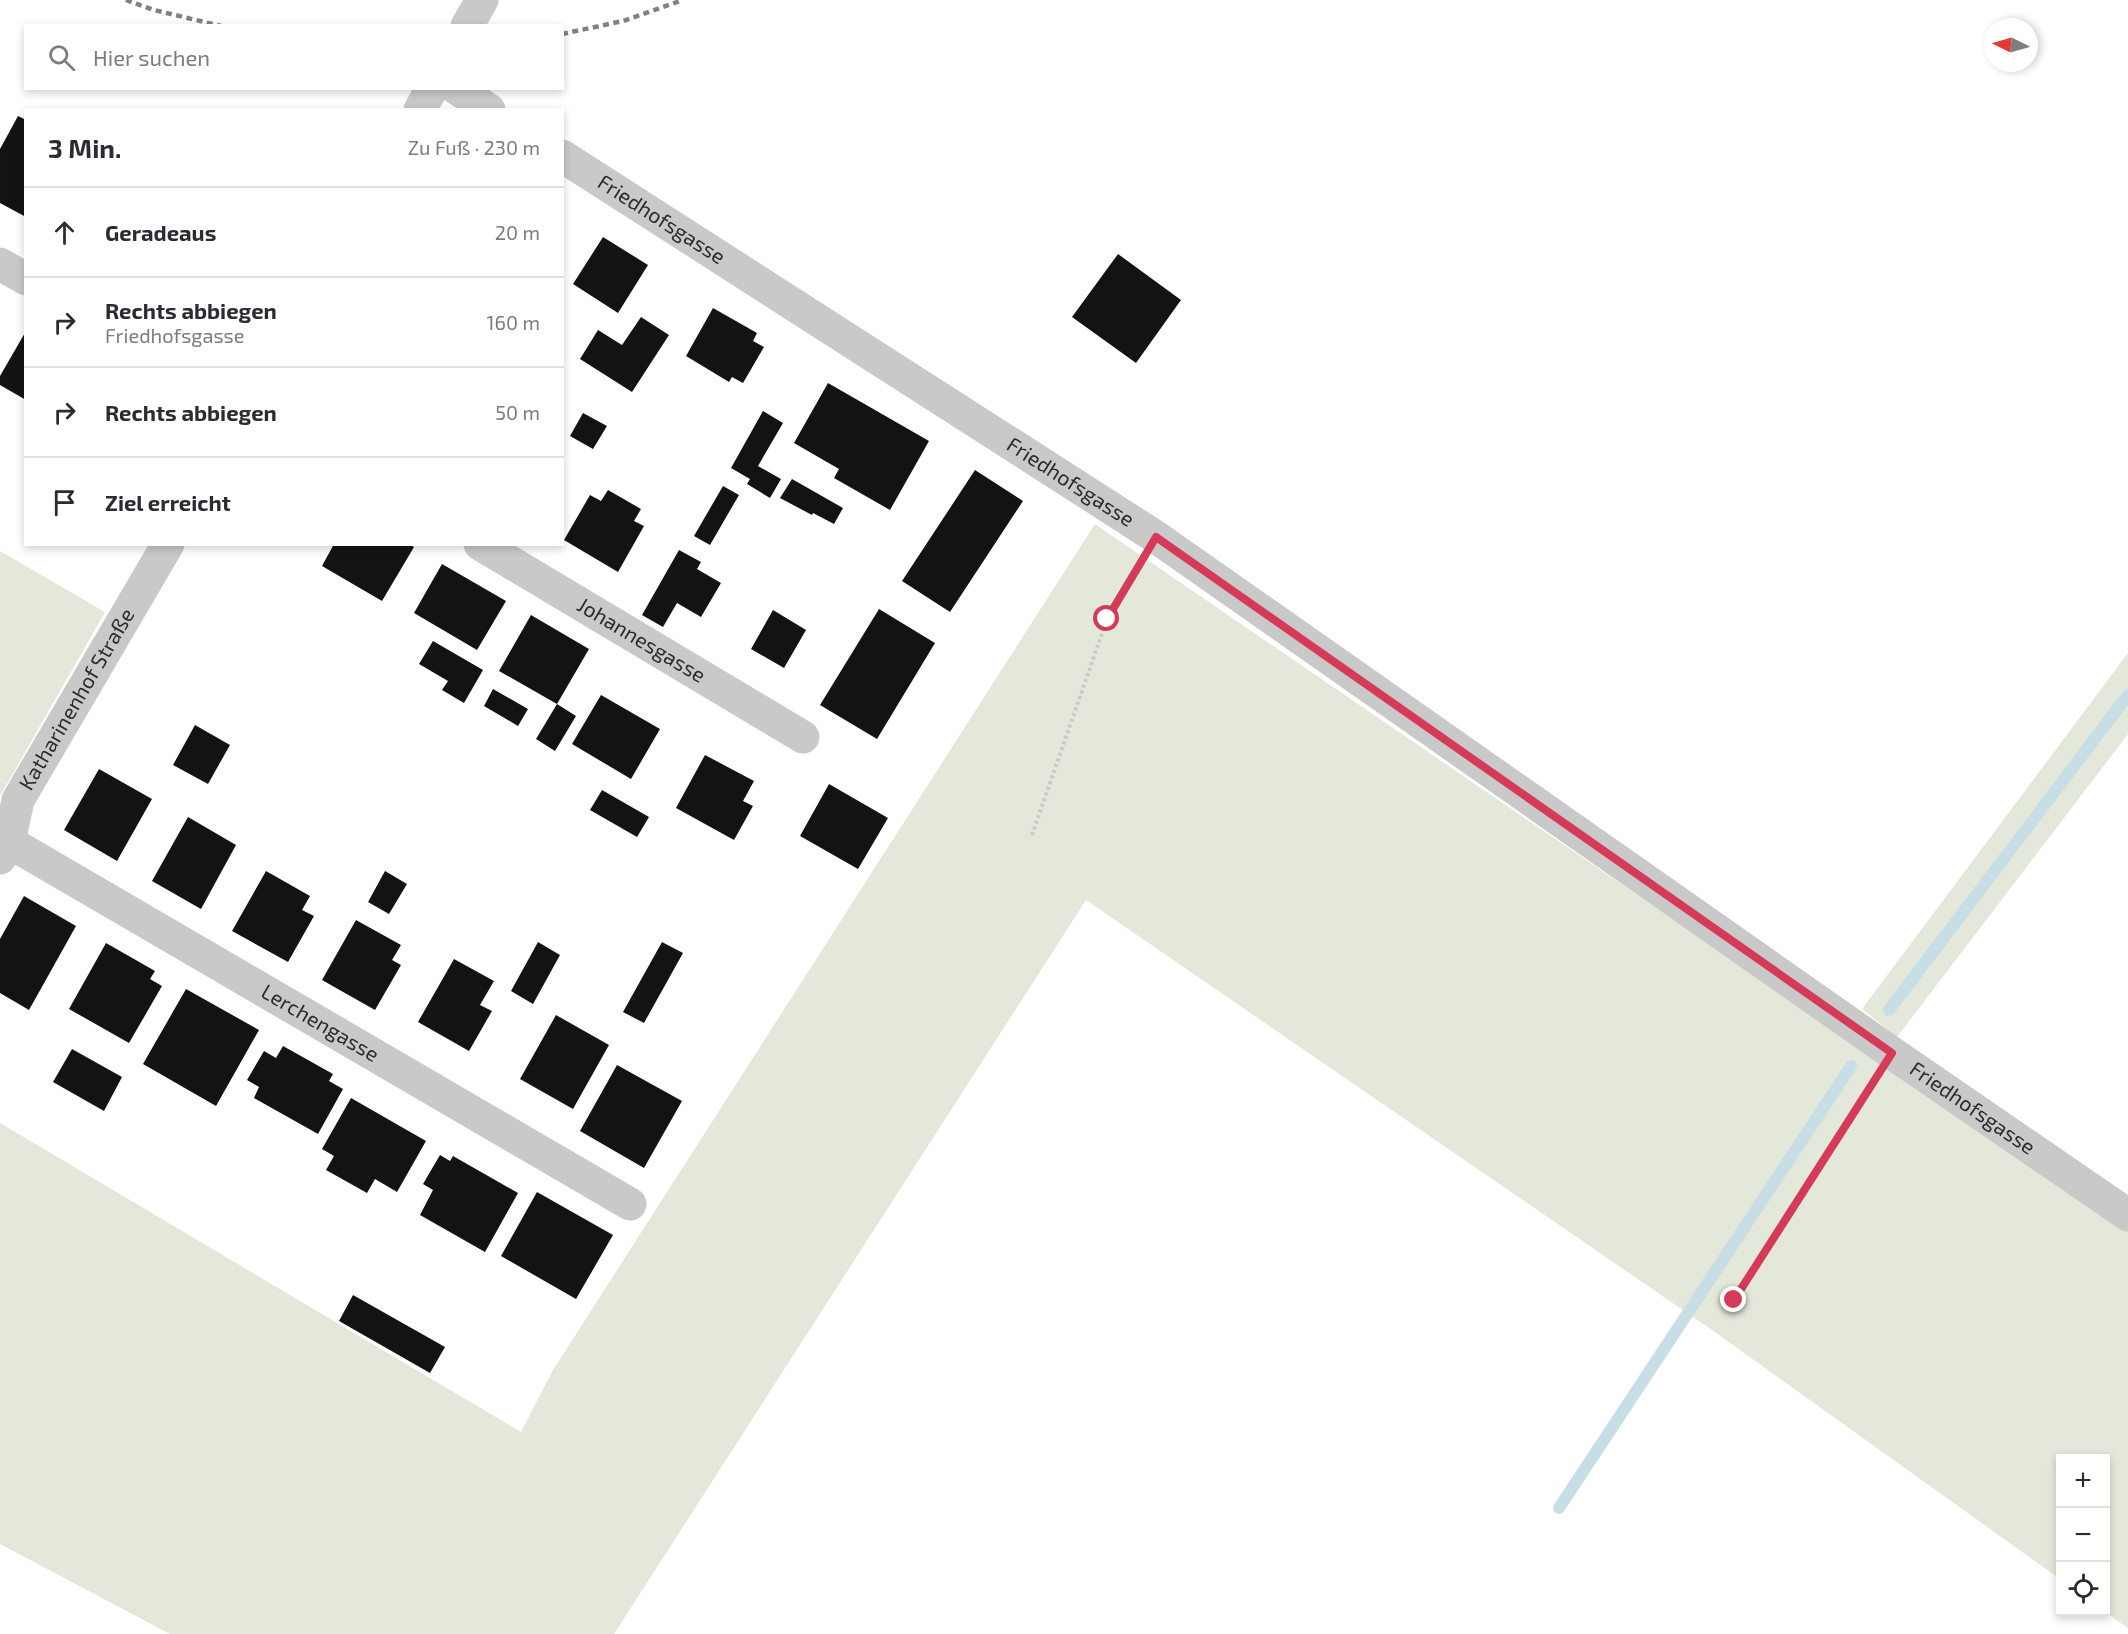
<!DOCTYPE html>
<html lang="de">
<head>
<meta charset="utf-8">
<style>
  body { margin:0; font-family:"Exo 2",sans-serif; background:#f7f7f7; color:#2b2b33 }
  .controls { position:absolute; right:18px; bottom:18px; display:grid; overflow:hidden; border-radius:0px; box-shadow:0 3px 9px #0003 }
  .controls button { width:54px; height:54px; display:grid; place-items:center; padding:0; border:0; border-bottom:2px solid #e1e1e2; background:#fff; color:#2b2b33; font:30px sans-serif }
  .compass { position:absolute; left:1984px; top:18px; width:54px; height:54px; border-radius:50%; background:#fff; box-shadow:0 3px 9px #0003; rotate:275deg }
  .stop { position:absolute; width:18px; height:18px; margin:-14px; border:4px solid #d53b58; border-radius:50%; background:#fff }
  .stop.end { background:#d53b58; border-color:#fff; box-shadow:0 2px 6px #0008 }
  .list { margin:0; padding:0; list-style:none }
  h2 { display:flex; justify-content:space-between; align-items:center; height:78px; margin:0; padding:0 24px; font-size:26px }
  h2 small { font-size:20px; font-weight:400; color:#7c7c81 }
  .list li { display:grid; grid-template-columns:39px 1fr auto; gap:18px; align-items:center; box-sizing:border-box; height:90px; padding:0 24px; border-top:2px solid #e1e1e2 }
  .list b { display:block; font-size:22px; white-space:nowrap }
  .list p { margin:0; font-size:20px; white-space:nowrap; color:#7c7c81 }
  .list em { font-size:20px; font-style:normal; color:#7c7c81 }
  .icon { flex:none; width:33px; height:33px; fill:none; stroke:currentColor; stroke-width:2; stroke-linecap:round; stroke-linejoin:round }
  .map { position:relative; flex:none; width:2128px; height:1634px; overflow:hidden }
  .search { position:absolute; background:#fff; box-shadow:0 3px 9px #0003; left:24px; top:24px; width:540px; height:66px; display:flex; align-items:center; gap:15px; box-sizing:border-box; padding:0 21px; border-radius:0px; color:#7c7c81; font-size:22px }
  .panel { position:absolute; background:#fff; box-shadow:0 3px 9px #0003; left:24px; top:108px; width:540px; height:438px; border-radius:0px }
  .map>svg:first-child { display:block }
  .green { fill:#e3e8da }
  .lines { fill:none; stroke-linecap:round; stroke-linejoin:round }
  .stream { stroke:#c8dee7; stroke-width:12 }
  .building { fill:#131313 }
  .path { stroke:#c9c9c9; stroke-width:4; stroke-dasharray:3 3; stroke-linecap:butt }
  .street { stroke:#c9c9c9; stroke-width:33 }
  .rail { stroke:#818181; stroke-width:4.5; stroke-dasharray:6 4.5; stroke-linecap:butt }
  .route { stroke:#d53b58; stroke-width:8 }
  .labels { text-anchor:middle; stroke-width:6; stroke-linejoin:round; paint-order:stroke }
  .street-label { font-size:21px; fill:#2c2c2c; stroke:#fff }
</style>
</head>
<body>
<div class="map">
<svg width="2128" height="1634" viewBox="0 0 2128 1634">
  <rect width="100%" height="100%" fill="#fff"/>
  <!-- green -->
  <path class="green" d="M 1095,524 L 2128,1231 L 2128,1628 L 2105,1612 L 2106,1458 L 2060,1458 L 2060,1579 L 1712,1330 L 1086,900 L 614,1634 L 170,1634 L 0,1544 L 0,1123 L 521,1432 L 553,1370 Z
    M 0,551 L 105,612 L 0,796 Z
    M 2128,653 L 2128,734 L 1897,1037 L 1862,1009 Z"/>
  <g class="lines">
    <!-- stream -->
    <path class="stream" d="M 1889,1010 L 2128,695
      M 1559,1508 L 1851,1066"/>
  </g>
  <!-- building -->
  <path class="building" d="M 18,116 L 26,120 L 26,217 L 0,203 L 0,149 Z
    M 603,237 L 648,265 L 618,313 L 573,284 Z
    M 1118,254 L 1181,300 L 1136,363 L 1072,317 Z
    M 713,308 L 757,333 L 753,341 L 764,347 L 743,383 L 732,377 L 729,382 L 686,356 Z
    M 641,317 L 669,335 L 632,392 L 580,359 L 598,330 L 622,345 Z
    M 26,331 L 26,400 L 0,385 L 0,376 Z
    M 828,383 L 929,441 L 890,510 L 834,478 L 839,469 L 794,443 Z
    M 763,411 L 783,423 L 758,466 L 781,479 L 770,498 L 747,484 L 750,479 L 731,468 Z
    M 583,413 L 607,426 L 593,449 L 570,436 Z
    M 975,470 L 1023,501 L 950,612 L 902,581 Z
    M 792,479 L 843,508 L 834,524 L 813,513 L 812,515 L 780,498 Z
    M 723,486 L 739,495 L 710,545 L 694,536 Z
    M 608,490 L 641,509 L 634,521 L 644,526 L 618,572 L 564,540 L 590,495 L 601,501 Z
    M 334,544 L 409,544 L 414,547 L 382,601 L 322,566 Z
    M 679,550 L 701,562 L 697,569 L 721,583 L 701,617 L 677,603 L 663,627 L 642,615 Z
    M 442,564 L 506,601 L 477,650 L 414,613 Z
    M 879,609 L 935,643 L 877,739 L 820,705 Z
    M 773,610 L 806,630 L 784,668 L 751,649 Z
    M 531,615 L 589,649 L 557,704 L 576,716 L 555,751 L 536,739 L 557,704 L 499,671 Z
    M 433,641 L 483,670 L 464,703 L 442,690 L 448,681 L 419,664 Z
    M 493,689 L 528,709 L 518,726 L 484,706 Z
    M 601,695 L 660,729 L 631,779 L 572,744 Z
    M 195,725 L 230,745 L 208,784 L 173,765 Z
    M 705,755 L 754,781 L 743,801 L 753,806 L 734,840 L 676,808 Z
    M 99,769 L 152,799 L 117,861 L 64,830 Z
    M 829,784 L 888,818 L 858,869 L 800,836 Z
    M 602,790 L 649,817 L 637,837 L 590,810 Z
    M 188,817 L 236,845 L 201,909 L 152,881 Z
    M 266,871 L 310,896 L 302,910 L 314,916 L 288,962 L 232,931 Z
    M 385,871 L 407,884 L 389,914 L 368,902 Z
    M 24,896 L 76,926 L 29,1010 L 0,993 L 0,939 Z
    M 356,920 L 401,945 L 392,960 L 401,965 L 375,1010 L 322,980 Z
    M 538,942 L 560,955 L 533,1004 L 511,991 Z
    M 662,942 L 683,953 L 644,1023 L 623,1012 Z
    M 106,943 L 155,971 L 150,979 L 162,986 L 129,1043 L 69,1009 Z
    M 454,959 L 494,981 L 480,1005 L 492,1011 L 469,1051 L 418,1022 Z
    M 186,989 L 259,1030 L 216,1106 L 143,1064 Z
    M 556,1015 L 609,1045 L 573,1109 L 520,1079 Z
    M 283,1046 L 333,1074 L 329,1081 L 343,1089 L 318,1134 L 254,1098 L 259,1087 L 247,1080 L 264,1051 L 276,1058 Z
    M 72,1049 L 122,1077 L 104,1111 L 53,1082 Z
    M 617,1065 L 682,1101 L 644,1168 L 580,1131 Z
    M 351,1098 L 426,1141 L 397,1192 L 375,1179 L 367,1193 L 326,1170 L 334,1156 L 322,1149 Z
    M 440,1155 L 450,1161 L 453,1156 L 518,1193 L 485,1252 L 420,1215 L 433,1190 L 423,1184 Z
    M 537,1192 L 613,1235 L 576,1299 L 501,1256 Z
    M 353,1295 L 445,1347 L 430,1373 L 339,1321 Z"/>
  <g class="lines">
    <!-- path -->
    <path class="path" d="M 1032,835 L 1107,619 L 1137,569
      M 1734,1300 L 1872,1084"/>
    <!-- street -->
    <g class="street">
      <path d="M 467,26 L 482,0"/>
      <path d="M 456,88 L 489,110"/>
      <path d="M 420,110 L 432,88"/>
      <path id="s1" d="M 562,156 L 1156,537 L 1892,1053 L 2128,1215"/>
      <path d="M 0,264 L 26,279"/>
      <path id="s2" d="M 480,544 L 803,737"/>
      <path id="s3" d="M 9,842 L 630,1204"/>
      <path id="s4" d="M 0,858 L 9,842 L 18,800 L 168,544"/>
    </g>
    <!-- rail -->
    <path class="rail" d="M 126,0 L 154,10 L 221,26
      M 562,34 L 623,21 L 683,0"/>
  </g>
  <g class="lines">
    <!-- route -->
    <path class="route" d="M 1107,619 L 1156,537 L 1892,1053 L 1734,1300"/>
  </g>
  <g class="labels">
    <!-- street labels -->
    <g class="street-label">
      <text dy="7" stroke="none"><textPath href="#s1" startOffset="118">Friedhofsgasse</textPath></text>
      <text dy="7" stroke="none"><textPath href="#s1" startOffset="604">Friedhofsgasse</textPath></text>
      <text dy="7" stroke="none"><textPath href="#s2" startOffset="188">Johannesgasse</textPath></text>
      <text dy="7" stroke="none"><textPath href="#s4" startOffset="178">Katharinenhof Straße</textPath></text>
      <text dy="7" stroke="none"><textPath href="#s3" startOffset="360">Lerchengasse</textPath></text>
      <text dy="7" stroke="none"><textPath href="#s1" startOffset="1702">Friedhofsgasse</textPath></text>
    </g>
  </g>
</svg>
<div class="controls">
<button>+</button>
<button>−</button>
<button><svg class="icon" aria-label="locate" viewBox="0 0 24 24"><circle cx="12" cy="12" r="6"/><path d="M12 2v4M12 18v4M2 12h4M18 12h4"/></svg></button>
</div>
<svg class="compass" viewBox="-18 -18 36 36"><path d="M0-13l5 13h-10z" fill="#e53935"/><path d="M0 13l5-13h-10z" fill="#7c7c81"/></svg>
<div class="stop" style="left:1107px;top:619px"></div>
<div class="stop end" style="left:1734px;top:1300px"></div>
<div class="search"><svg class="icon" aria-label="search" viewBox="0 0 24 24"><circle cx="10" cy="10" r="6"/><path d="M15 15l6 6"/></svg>Hier suchen</div>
<section class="panel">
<h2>3 Min.<small>Zu Fuß · 230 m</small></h2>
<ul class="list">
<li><svg class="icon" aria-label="ahead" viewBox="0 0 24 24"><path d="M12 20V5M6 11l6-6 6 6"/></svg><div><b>Geradeaus</b></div><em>20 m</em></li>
<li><svg class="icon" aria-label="right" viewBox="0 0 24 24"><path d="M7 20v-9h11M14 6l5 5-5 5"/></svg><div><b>Rechts abbiegen</b><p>Friedhofsgasse</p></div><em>160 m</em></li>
<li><svg class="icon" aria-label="right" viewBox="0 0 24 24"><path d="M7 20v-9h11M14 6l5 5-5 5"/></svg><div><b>Rechts abbiegen</b></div><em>50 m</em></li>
<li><svg class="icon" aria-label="arrive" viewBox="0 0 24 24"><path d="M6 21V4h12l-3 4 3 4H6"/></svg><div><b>Ziel erreicht</b></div></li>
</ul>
</section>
</div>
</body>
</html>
